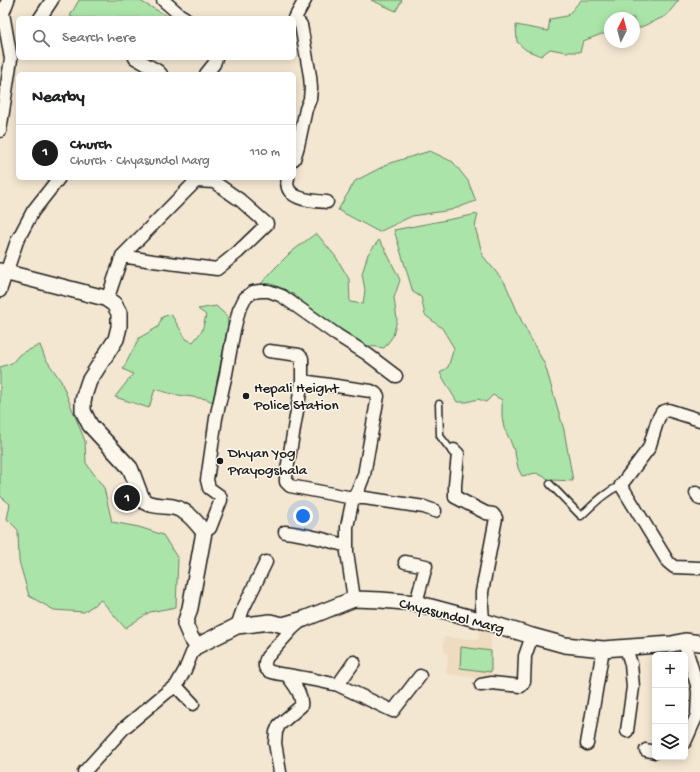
<!DOCTYPE html>
<html lang="en">
<head>
<meta charset="utf-8">
<style>
  body { margin:0; font-family:"Gochi Hand",sans-serif; background:#f2f2f2; color:#202124 }
  .controls { position:absolute; right:12px; bottom:12px; display:grid; overflow:hidden; border-radius:6px; box-shadow:0 2px 10px #0003 }
  .controls button { width:36px; height:36px; display:grid; place-items:center; padding:0; border:0; border-bottom:1px solid #e0e0e0; background:#fff; color:#202124; font:20px sans-serif }
  .compass { position:absolute; left:604px; top:12px; width:36px; height:36px; border-radius:50%; background:#fff; box-shadow:0 2px 10px #0003; rotate:6deg }
  .you { position:absolute; left:303px; top:516px; width:14px; height:14px; margin:-10px; border:3px solid #fff; border-radius:50%; background:#1a73e8; box-shadow:0 0 0 6px #1a73e833 }
  .badge { display:grid; place-items:center; width:26px; height:26px; border-radius:50%; background:#1c1c1c; color:#fff; font-size:13px; font-weight:700 }
  .pin { position:absolute; translate:-50% -50%; border:2px solid #fff; box-shadow:0 1px 4px #0006 }
  .list { margin:0; padding:0; list-style:none }
  h2 { display:flex; justify-content:space-between; align-items:center; height:52px; margin:0; padding:0 16px; font-size:17px }
  h2 small { font-size:13px; font-weight:400; color:#757577 }
  .list li { display:grid; grid-template-columns:26px 1fr auto; gap:12px; align-items:center; box-sizing:border-box; height:56px; padding:0 16px; border-top:1px solid #e0e0e0 }
  .list b { display:block; font-size:15px; white-space:nowrap }
  .list p { margin:0; font-size:13px; white-space:nowrap; color:#757577 }
  .list em { font-size:13px; font-style:normal; color:#757577 }
  .icon { flex:none; width:22px; height:22px; fill:none; stroke:currentColor; stroke-width:2; stroke-linecap:round; stroke-linejoin:round }
  .map { position:relative; flex:none; width:700px; height:772px; overflow:hidden }
  .search { position:absolute; background:#fff; box-shadow:0 2px 10px #0003; left:16px; top:16px; width:280px; height:44px; display:flex; align-items:center; gap:10px; box-sizing:border-box; padding:0 14px; border-radius:6px; color:#757577; font-size:15px }
  .panel { position:absolute; background:#fff; box-shadow:0 2px 10px #0003; left:16px; top:72px; width:280px; height:108px; border-radius:6px }
  .map>svg:first-child { display:block }
  .built { fill:#efdcc0 }
  .green { fill:#abe4a9; stroke:#648062 }
  .lines { fill:none; stroke-linecap:round; stroke-linejoin:round }
  .service-casing { stroke:#1c1c1c; stroke-width:9 }
  .minor-casing { stroke:#1c1c1c; stroke-width:15 }
  .tertiary-casing { stroke:#1c1c1c; stroke-width:18 }
  .service { stroke:#fbf7ec; stroke-width:6 }
  .minor { stroke:#fbf7ec; stroke-width:12 }
  .tertiary { stroke:#fbf7ec; stroke-width:15 }
  .poi-dot { fill:#1c1c1c; stroke:#fbf7ec; stroke-width:1.5 }
  .labels { text-anchor:middle; stroke-width:3; stroke-linejoin:round; paint-order:stroke }
  .poi-label { font-size:15px; fill:#1c1c1c; stroke:#fbf7ec; text-anchor:start }
  .street-label { font-size:15px; fill:#1c1c1c; stroke:#fbf7ec }
</style>
</head>
<body>
<div class="map">
<svg width="700" height="772" viewBox="0 0 700 772">
  <rect width="100%" height="100%" fill="#f4e7d2"/>
  <filter id="ink" filterUnits="userSpaceOnUse"><feTurbulence type="fractalNoise" baseFrequency=".025" numOctaves="2"/><feDisplacementMap in="SourceGraphic" scale="8" xChannelSelector="R" yChannelSelector="G"/><feConvolveMatrix kernelMatrix="1 2 1 2 8 2 1 2 1" color-interpolation-filters="sRGB"/></filter>
  <g filter="url(#ink)">
    <!-- built -->
    <path class="built" d="M 480,626 L 491,628 L 491,672 L 489,680 L 446,674 L 448,654 L 445,653 L 443,644 L 444,637 L 478,639 Z"/>
    <!-- green -->
    <path class="green" d="M 79,0 L 138,0 L 171,18 L 74,18 L 70,16 Z
      M 371,0 L 402,0 L 396,11 Z
      M 581,0 L 679,0 L 666,16 L 634,30 L 634,18 L 610,18 L 610,34 L 602,34 L 583,41 L 580,52 L 566,52 L 550,49 L 541,56 L 526,50 L 517,42 L 516,25 L 548,31 L 550,19 L 567,16 Z
      M 430,151 L 453,162 L 468,181 L 476,201 L 451,210 L 412,216 L 379,232 L 338,210 L 355,181 L 390,163 Z
      M 478,214 L 475,227 L 483,256 L 505,283 L 522,322 L 545,365 L 564,430 L 573,481 L 551,480 L 536,473 L 522,476 L 518,468 L 515,453 L 510,440 L 504,428 L 502,417 L 502,400 L 493,395 L 486,402 L 478,399 L 467,402 L 457,402 L 440,373 L 448,367 L 454,348 L 442,328 L 425,315 L 421,297 L 413,292 L 394,230 Z
      M 315,234 L 317,234 L 336,257 L 349,279 L 350,302 L 363,304 L 365,290 L 362,274 L 368,254 L 379,240 L 385,249 L 400,280 L 394,298 L 397,320 L 393,336 L 384,348 L 362,345 L 323,319 L 293,294 L 260,285 L 275,268 L 290,253 Z
      M 216,306 L 227,316 L 228,325 L 213,402 L 206,399 L 172,394 L 155,389 L 149,408 L 115,397 L 133,374 L 123,369 L 139,338 L 158,327 L 162,317 L 171,314 L 186,339 L 193,342 L 202,331 L 206,315 L 198,309 Z
      M 40,345 L 45,358 L 61,381 L 85,441 L 86,463 L 104,488 L 112,522 L 139,527 L 163,535 L 178,559 L 176,607 L 150,612 L 125,628 L 101,600 L 84,612 L 54,610 L 29,596 L 19,561 L 18,530 L 7,519 L 10,504 L 0,496 L 0,367 L 12,363 L 20,354 Z
      M 461,647 L 491,651 L 491,672 L 460,668 Z"/>
    <g class="lines">
      <defs>
        <path id="service" d="M 439,404 L 440,436 L 450,449 L 454,450
          M 550,484 L 581,516 C 595,503 604,493 621,485"/>
        <path id="minor" d="M 163,0 L 180,15 L 185,18
          M 40,18 L 52,0
          M 294,18 L 295,18 L 301,25 L 310,76 L 311,88 L 310,99 L 306,109 L 298,146 L 294,159
          M 295,18 L 305,0
          M 135,58 L 158,71 L 161,74
          M 206,74 L 214,64 L 216,58
          M 0,131 L 11,59 L 3,13 L 8,0
          M 288,178 C 282,200 313,201 327,202
          M 0,291 L 17,241 L 33,211 L 59,178
          M 107,300 L 122,256 L 196,181 L 214,182 L 240,200 L 267,224 L 238,252 L 217,269 L 153,261 L 122,256
          M 269,351 L 299,355 L 302,358 L 302,381 L 286,476 L 286,482 L 290,486 L 353,498 L 359,488 L 364,475 L 378,396 L 375,393 L 371,391 L 302,381
          M 700,420 L 668,410 L 662,412 L 658,419 L 649,448 L 621,485 L 668,562 L 674,567 L 700,568
          M 454,450 L 458,454 L 455,485 L 455,497 L 486,513 L 493,514 L 496,518 L 482,592 L 482,606 L 483,621
          M 696,493 L 700,499
          M 204,532 L 210,528 L 221,500 L 220,496 L 209,488 L 207,480 L 216,418 L 226,374 L 234,330 L 239,310 L 245,298 L 253,292 L 260,291 L 269,291 L 282,296 L 337,335 L 367,354 L 396,376
          M 285,532 C 306,534 327,540 347,546
          M 405,562 L 426,566 L 416,603
          M 354,599 L 347,552 L 347,527 L 353,498 L 365,498 L 424,507 L 435,511
          M 237,626 L 243,609 L 266,562
          M 626,648 L 631,664 L 633,687 L 627,731
          M 287,675 L 315,680 L 338,685 L 354,662
          M 338,685 L 393,711 L 420,676
          M 481,685 L 492,683 L 521,686 L 524,682 L 525,656 L 532,636
          M 176,686 L 193,704
          M 685,742 L 697,715 L 698,692 L 697,685 L 686,649 L 685,641
          M 587,744 L 603,649
          M 646,750 L 655,752
          M 84,772 L 124,728 L 167,692 L 176,686 L 185,670 L 192,653 L 197,646
          M 280,772 L 275,743 L 276,732 L 279,725 L 301,706 C 303,694 293,684 287,675 C 275,673 259,673 267,657 L 292,629 L 302,620"/>
        <path id="tertiary" d="M 0,271 L 105,298 L 114,304 L 119,313 L 119,327 L 116,339 L 89,381 L 85,393 L 83,401 L 83,411 L 90,425 L 130,468 C 134,476 140,498 145,502 C 151,506 166,506 173,507 C 187,510 195,521 204,532 L 190,608 L 185,624 L 191,638 L 197,646 L 237,626 L 270,622 L 283,625 L 304,619 L 354,599 L 381,600 L 416,603 L 483,621 L 532,636 L 565,645 L 603,649 L 672,644 L 685,641 L 700,643"/>
      </defs>
      <!-- service casing -->
      <use href="#service" class="service-casing"/>
      <!-- minor casing -->
      <use href="#minor" class="minor-casing"/>
      <!-- tertiary casing -->
      <use href="#tertiary" class="tertiary-casing"/>
      <!-- service -->
      <use href="#service" class="service"/>
      <!-- minor -->
      <use href="#minor" class="minor"/>
      <!-- tertiary -->
      <use href="#tertiary" class="tertiary"/>
    </g>
  </g>
  <!-- markers -->
  <g class="poi-dot">
    <circle cx="246" cy="396" r="4"/>
    <circle cx="220" cy="461" r="4"/>
  </g>
  <g class="labels">
    <!-- poi labels -->
    <g class="poi-label">
      <text x="254" y="392">Hepali Height<tspan x="254" dy="17">Police Station</tspan></text>
      <text x="228" y="457">Dhyan Yog<tspan x="228" dy="17">Prayogshala</tspan></text>
    </g>
    <!-- street labels -->
    <g class="street-label">
      <text transform="translate(452 615) rotate(14)" y="5">Chyasundol Marg</text>
    </g>
  </g>
</svg>
<div class="controls">
<button>+</button>
<button>−</button>
<button><svg class="icon" aria-label="layers" viewBox="0 0 24 24"><path d="M12 4l9 5-9 5-9-5zM3 14l9 5 9-5"/></svg></button>
</div>
<svg class="compass" viewBox="-18 -18 36 36"><path d="M0-13l5 13h-10z" fill="#e53935"/><path d="M0 13l5-13h-10z" fill="#757577"/></svg>
<div class="you"></div>
<div class="pin badge" style="left:127px;top:498px">1</div>
<div class="search"><svg class="icon" aria-label="search" viewBox="0 0 24 24"><circle cx="10" cy="10" r="6"/><path d="M15 15l6 6"/></svg>Search here</div>
<section class="panel">
<h2>Nearby<small></small></h2>
<ul class="list">
<li><span class="badge">1</span><div><b>Church</b><p>Church · Chyasundol Marg</p></div><em>110 m</em></li>
</ul>
</section>
</div>
</body>
</html>
